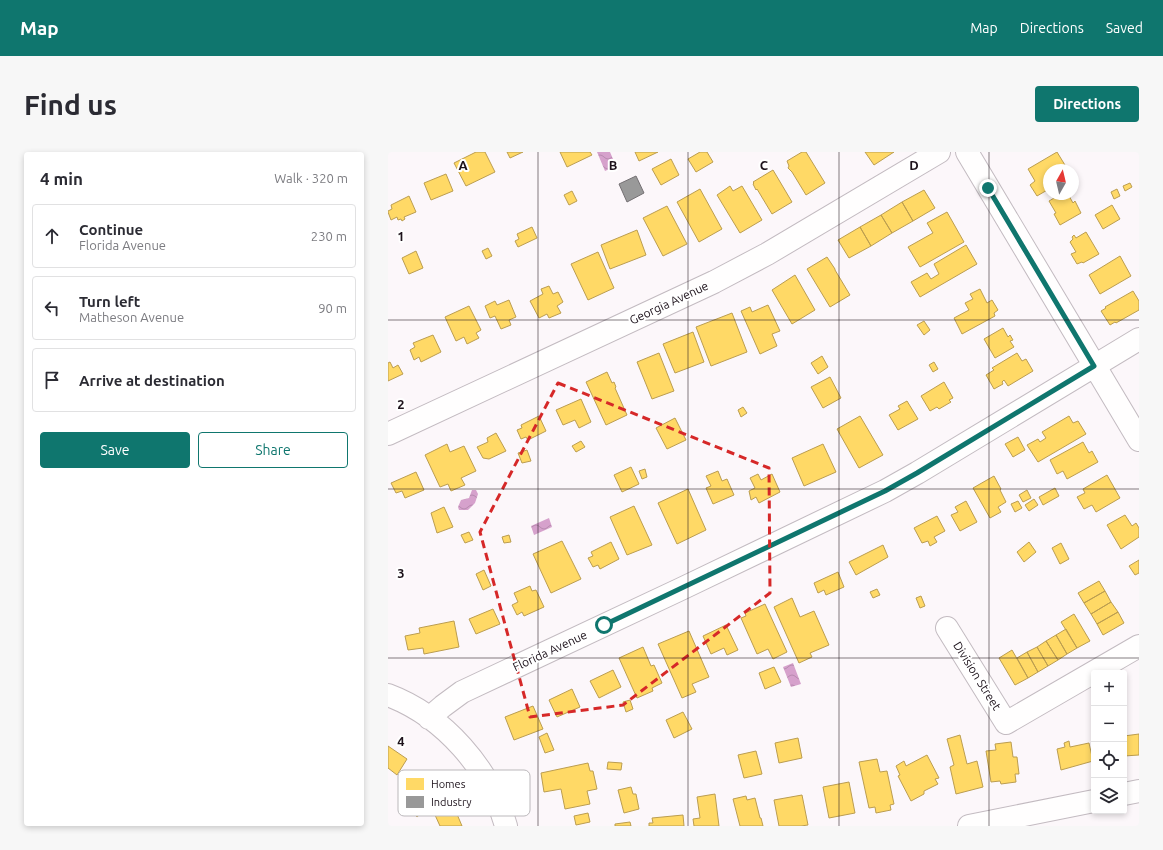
<!DOCTYPE html>
<html lang="en">
<head>
<meta charset="utf-8">
<style>
  body { margin:0; font-family:Ubuntu,sans-serif; background:#f7f7f7; color:#2b2b33 }
  .controls { position:absolute; right:12px; bottom:12px; display:grid; overflow:hidden; border-radius:4px; box-shadow:0 2px 6px #0003 }
  .controls button { width:36px; height:36px; display:grid; place-items:center; padding:0; border:0; border-bottom:1px solid #e1e1e2; background:#fff; color:#2b2b33; font:20px sans-serif }
  .compass { position:absolute; left:655px; top:12px; width:36px; height:36px; border-radius:50%; background:#fff; box-shadow:0 2px 6px #0003; rotate:8deg }
  .stop { position:absolute; width:12px; height:12px; margin:-9px; border:3px solid #0f766e; border-radius:50%; background:#fff }
  .stop.end { background:#0f766e; border-color:#fff; box-shadow:0 1px 4px #0008 }
  .list { margin:0; padding:0; list-style:none }
  h2 { display:flex; justify-content:space-between; align-items:center; height:52px; margin:0; padding:0 16px; font-size:17px }
  h2 small { font-size:13px; font-weight:400; color:#7c7c81 }
  .list li { display:grid; grid-template-columns:26px 1fr auto; gap:12px; align-items:center; box-sizing:border-box; height:64px; margin:0 8px 8px; padding:0 8px; border:1px solid #e1e1e2; border-radius:4px }
  .list b { display:block; font-size:15px; white-space:nowrap }
  .list p { margin:0; font-size:13px; white-space:nowrap; color:#7c7c81 }
  .list em { font-size:13px; font-style:normal; color:#7c7c81 }
  .actions { display:flex; gap:8px; padding:12px 16px }
  .actions a { flex:1; padding:9px 0; border:1px solid #0f766e; border-radius:4px; text-align:center; font-size:14px; color:#0f766e }
  .actions .main { background:#0f766e; color:#fff }
  .icon { flex:none; width:22px; height:22px; fill:none; stroke:currentColor; stroke-width:2; stroke-linecap:round; stroke-linejoin:round }
  .map { position:relative; flex:none; width:751px; height:674px; overflow:hidden; border-radius:4px }
  header { display:flex; align-items:center; gap:24px; box-sizing:border-box; height:56px; padding:0 20px; background:#0f766e; color:#fff }
  header strong { font-size:19px }
  nav { display:flex; gap:22px; margin-inline-start:auto; font-size:14px }
  .intro { display:flex; align-items:center; justify-content:space-between; box-sizing:border-box; height:96px; padding:0 24px }
  h1 { margin:0; font-size:28px }
  .button { padding:10px 18px; border-radius:4px; background:#0f766e; color:#fff; font-size:14px; font-weight:700 }
  main { display:flex; gap:24px; padding:0 24px }
  aside { flex:1; background:#fff; border-radius:4px; box-shadow:0 2px 6px #0003 }
  .map>svg:first-child { display:block }
  .water { fill:url(#water-waves) }
  .homes { fill:#ffd966; stroke:#bb9d50 }
  .industry { fill:#999; stroke:#747073 }
  .lines { fill:none; stroke-linecap:round; stroke-linejoin:round }
  .minor-casing { stroke:#c3bbc1; stroke-width:24 }
  .minor { stroke:#fffefe; stroke-width:22 }
  .route { stroke:#0f766e; stroke-width:5 }
  .marked { fill:none; stroke:#d62828; stroke-width:3; stroke-dasharray:8 5; stroke-linejoin:round }
  .grid { fill:none; stroke:#1d121b; stroke-width:1; stroke-opacity:0.55 }
  .labels { text-anchor:middle; stroke-width:4; stroke-linejoin:round; paint-order:stroke }
  .street-label { font-size:12px; fill:#1d121b; stroke:#fff }
  .key { fill:#fff; stroke:#bbb8bb; stroke-width:1 }
  .key-label { font-size:11px; fill:#1d121b }
  .grid-label { font-size:13px; text-anchor:middle; font-weight:bold; fill:#1d121b; stroke:#fff; stroke-width:4; stroke-linejoin:round; paint-order:stroke }
</style>
</head>
<body>
<header>
<strong>Map</strong>
<nav><a>Map</a><a>Directions</a><a>Saved</a></nav>
</header>
<div class="intro"><h1>Find us</h1><a class="button">Directions</a></div>
<main>
<aside>
<h2>4 min<small>Walk · 320 m</small></h2>
<ul class="list">
<li><svg class="icon" aria-label="ahead" viewBox="0 0 24 24"><path d="M12 20V5M6 11l6-6 6 6"/></svg><div><b>Continue</b><p>Florida Avenue</p></div><em>230 m</em></li>
<li><svg class="icon" aria-label="left" viewBox="0 0 24 24"><path d="M17 20v-9H6M10 6l-5 5 5 5"/></svg><div><b>Turn left</b><p>Matheson Avenue</p></div><em>90 m</em></li>
<li><svg class="icon" aria-label="arrive" viewBox="0 0 24 24"><path d="M6 21V4h12l-3 4 3 4H6"/></svg><div><b>Arrive at destination</b></div></li>
</ul>
<div class="actions"><a class="main">Save</a><a>Share</a></div>
</aside>
<div class="map">
<svg width="751" height="674" viewBox="0 0 751 674">
  <defs>
    <pattern id="water-waves" width="16" height="10" patternUnits="userSpaceOnUse"><rect width="16" height="10" fill="#d6a1cc"/><path d="M0 5q4-4 8 0t8 0" fill="none" stroke="#b78aaf"/></pattern>
  </defs>
  <rect width="100%" height="100%" fill="#fcf7fa"/>
  <!-- water -->
  <path class="water" d="M 209,0 L 222,0 L 228,14 L 217,19 Z
    M 84,338 L 88,338 L 90,342 L 87,351 L 80,358 L 71,358 L 70,355 L 73,348 L 81,346 Z
    M 161,366 L 164,375 L 146,383 L 143,374 Z
    M 405,511 L 413,532 L 403,535 L 395,515 Z"/>
  <!-- homes -->
  <path class="homes" d="M 88,0 L 97,0 L 107,20 L 78,34 L 66,11 Z
    M 119,0 L 135,0 L 122,6 Z
    M 172,0 L 202,0 L 204,3 L 179,15 Z
    M 247,0 L 270,0 L 251,9 Z
    M 312,0 L 319,0 L 325,10 L 308,20 L 300,7 Z
    M 414,0 L 418,0 L 437,31 L 418,43 L 404,20 L 400,16 L 401,14 L 399,9 Z
    M 477,0 L 506,0 L 486,13 Z
    M 669,0 L 680,18 L 661,18 L 661,37 L 649,44 L 642,33 L 647,29 L 640,17 Z
    M 283,7 L 291,23 L 273,33 L 264,17 Z
    M 385,18 L 404,50 L 384,62 L 369,37 L 368,38 L 365,32 L 366,31 L 365,30 Z
    M 58,22 L 65,39 L 43,48 L 36,31 Z
    M 742,31 L 744,35 L 737,39 L 735,34 Z
    M 342,34 L 345,39 L 354,34 L 374,68 L 352,81 L 329,43 Z
    M 312,37 L 334,77 L 311,90 L 289,50 Z
    M 729,37 L 732,44 L 726,47 L 723,40 Z
    M 536,38 L 547,56 L 525,69 L 514,50 Z
    M 184,39 L 189,49 L 181,53 L 176,43 Z
    M 673,42 L 680,42 L 685,51 L 687,49 L 693,61 L 672,73 L 666,62 L 668,61 L 661,49 Z
    M 21,44 L 28,60 L 16,65 L 17,67 L 14,69 L 13,67 L 10,68 L 9,65 L 3,68 L 0,60 L 0,59 L 4,57 L 3,53 Z
    M 514,50 L 525,69 L 504,81 L 493,63 Z
    M 724,53 L 732,67 L 715,77 L 707,63 Z
    M 279,54 L 299,92 L 275,104 L 255,66 Z
    M 559,60 L 576,90 L 532,115 L 520,95 L 545,81 L 539,71 Z
    M 493,63 L 504,81 L 483,94 L 472,75 Z
    M 144,75 L 149,86 L 130,95 L 127,89 L 131,87 L 129,82 Z
    M 472,75 L 483,94 L 461,106 L 450,88 Z
    M 249,78 L 258,103 L 222,117 L 213,93 Z
    M 698,80 L 711,102 L 695,111 L 694,110 L 689,112 L 683,102 L 688,100 L 682,90 L 685,87 L 684,85 L 686,83 L 688,86 Z
    M 578,93 L 589,112 L 532,145 L 523,130 L 539,121 L 543,127 L 551,122 L 546,112 Z
    M 100,96 L 104,104 L 98,107 L 94,99 Z
    M 28,99 L 35,116 L 21,122 L 14,106 Z
    M 210,100 L 226,136 L 200,148 L 183,112 Z
    M 732,104 L 743,124 L 712,142 L 701,123 Z
    M 439,105 L 447,117 L 447,118 L 462,143 L 442,155 L 419,117 Z
    M 407,123 L 427,158 L 404,172 L 384,138 Z
    M 161,134 L 165,142 L 170,140 L 175,150 L 169,154 L 173,161 L 161,166 L 159,162 L 151,166 L 142,149 L 155,142 L 153,137 Z
    M 592,137 L 599,151 L 604,148 L 610,158 L 606,161 L 607,164 L 574,182 L 566,166 L 581,158 L 577,151 L 585,147 L 582,142 Z
    M 745,139 L 751,149 L 751,158 L 728,171 L 727,170 L 722,173 L 713,159 L 718,156 L 717,155 Z
    M 121,148 L 128,165 L 121,168 L 123,173 L 113,177 L 107,164 L 102,166 L 97,154 L 107,149 L 109,153 Z
    M 380,153 L 392,179 L 384,182 L 389,194 L 372,202 L 353,159 L 362,155 L 364,160 Z
    M 81,154 L 93,178 L 88,181 L 91,186 L 79,192 L 76,185 L 68,189 L 57,165 Z
    M 344,161 L 359,200 L 323,214 L 308,175 Z
    M 536,169 L 542,178 L 536,183 L 529,173 Z
    M 615,176 L 620,185 L 622,183 L 625,188 L 622,189 L 626,195 L 607,206 L 596,187 Z
    M 305,180 L 316,210 L 287,221 L 275,192 Z
    M 45,183 L 53,200 L 33,210 L 31,205 L 26,208 L 22,198 L 27,195 L 25,191 Z
    M 271,201 L 286,239 L 264,247 L 249,210 Z
    M 629,201 L 634,209 L 638,207 L 645,219 L 620,234 L 616,228 L 614,230 L 615,232 L 606,237 L 598,223 L 606,218 L 604,216 Z
    M 434,204 L 440,215 L 430,222 L 423,211 Z
    M 2,210 L 5,216 L 10,213 L 15,222 L 0,229 L 0,211 Z
    M 546,210 L 550,217 L 545,220 L 541,213 Z
    M 219,220 L 224,231 L 226,230 L 228,235 L 227,236 L 239,263 L 218,273 L 198,230 Z
    M 442,225 L 453,246 L 435,256 L 423,235 Z
    M 556,230 L 565,246 L 561,248 L 563,250 L 551,257 L 549,255 L 542,259 L 533,244 Z
    M 193,247 L 203,270 L 191,276 L 187,268 L 175,273 L 168,258 Z
    M 519,249 L 530,267 L 510,278 L 501,263 L 512,257 L 510,254 Z
    M 355,255 L 359,261 L 353,265 L 350,258 Z
    M 151,264 L 158,279 L 140,288 L 138,285 L 133,287 L 129,278 L 134,276 L 133,273 Z
    M 472,264 L 495,303 L 471,316 L 449,277 Z
    M 681,264 L 685,271 L 690,269 L 698,282 L 650,310 L 639,293 L 650,287 L 652,290 L 658,286 L 654,280 Z
    M 287,266 L 298,288 L 279,297 L 268,276 Z
    M 108,281 L 118,299 L 101,307 L 95,306 L 89,295 L 100,290 L 99,286 Z
    M 630,285 L 637,298 L 625,305 L 617,292 Z
    M 193,289 L 197,295 L 188,300 L 184,294 Z
    M 695,290 L 701,301 L 704,299 L 710,310 L 679,327 L 675,319 L 669,322 L 662,308 Z
    M 59,292 L 62,300 L 76,294 L 88,319 L 73,326 L 77,333 L 63,339 L 60,332 L 52,335 L 37,303 Z
    M 435,292 L 448,320 L 416,334 L 404,306 Z
    M 139,298 L 143,309 L 134,311 L 130,301 Z
    M 243,315 L 251,332 L 234,340 L 226,323 Z
    M 257,317 L 259,325 L 254,327 L 251,319 Z
    M 330,319 L 334,329 L 339,327 L 346,343 L 325,352 L 318,336 L 323,334 L 318,324 Z
    M 28,320 L 36,338 L 17,346 L 14,339 L 8,341 L 3,331 Z
    M 370,322 L 373,328 L 384,322 L 392,340 L 371,351 L 368,345 L 363,348 L 361,339 L 367,336 L 362,326 Z
    M 719,323 L 732,346 L 708,360 L 704,353 L 696,357 L 689,345 L 697,341 L 695,337 Z
    M 606,324 L 613,337 L 612,338 L 618,350 L 610,355 L 613,360 L 602,366 L 585,336 Z
    M 667,336 L 671,344 L 655,353 L 651,345 Z
    M 300,337 L 318,378 L 289,392 L 270,351 Z
    M 639,338 L 643,346 L 635,350 L 631,343 Z
    M 646,347 L 650,353 L 641,359 L 637,353 Z
    M 578,349 L 589,370 L 572,379 L 563,363 L 570,360 L 567,355 Z
    M 630,349 L 634,356 L 627,360 L 623,352 Z
    M 246,354 L 264,393 L 239,403 L 222,365 Z
    M 56,355 L 65,375 L 49,381 L 43,361 Z
    M 737,363 L 744,374 L 748,371 L 751,376 L 751,385 L 733,397 L 719,373 Z
    M 549,364 L 557,379 L 546,385 L 549,390 L 542,394 L 540,389 L 534,391 L 526,376 Z
    M 81,380 L 85,388 L 77,391 L 73,383 Z
    M 121,383 L 123,390 L 116,391 L 114,385 Z
    M 174,389 L 193,427 L 163,441 L 145,402 Z
    M 223,390 L 231,407 L 212,417 L 210,413 L 205,415 L 200,406 L 205,404 L 203,400 Z
    M 641,390 L 648,400 L 636,410 L 629,400 Z
    M 673,391 L 681,407 L 672,412 L 664,396 Z
    M 495,393 L 500,405 L 468,423 L 461,410 Z
    M 751,408 L 751,421 L 747,423 L 741,414 Z
    M 96,418 L 103,434 L 95,438 L 88,422 Z
    M 450,420 L 456,435 L 438,443 L 436,438 L 430,441 L 426,431 Z
    M 711,429 L 717,439 L 696,451 L 690,441 Z
    M 142,434 L 144,439 L 148,438 L 156,455 L 136,464 L 134,460 L 129,463 L 124,453 L 130,450 L 126,441 Z
    M 489,437 L 492,443 L 485,446 L 482,440 Z
    M 717,439 L 723,450 L 703,462 L 696,451 Z
    M 533,444 L 537,454 L 532,456 L 528,446 Z
    M 404,446 L 412,465 L 426,459 L 441,493 L 422,501 L 424,505 L 411,511 L 386,455 Z
    M 723,450 L 730,460 L 709,472 L 703,462 Z
    M 377,452 L 399,500 L 385,507 L 380,497 L 369,502 L 353,466 L 358,464 L 357,461 Z
    M 105,457 L 112,472 L 88,482 L 81,467 Z
    M 730,460 L 736,471 L 715,483 L 709,472 Z
    M 686,462 L 702,489 L 689,496 L 673,470 Z
    M 66,469 L 71,495 L 36,502 L 35,496 L 20,498 L 17,484 L 32,481 L 31,476 Z
    M 338,473 L 350,498 L 339,503 L 336,496 L 323,502 L 315,484 Z
    M 678,477 L 689,496 L 679,502 L 668,483 Z
    M 301,479 L 321,525 L 304,532 L 308,540 L 294,546 L 270,492 Z
    M 668,483 L 679,502 L 670,508 L 658,489 Z
    M 658,489 L 670,508 L 660,514 L 649,495 Z
    M 255,495 L 263,514 L 266,513 L 274,531 L 264,536 L 265,539 L 249,546 L 231,506 Z
    M 649,495 L 660,514 L 650,520 L 639,500 Z
    M 624,498 L 640,526 L 627,533 L 611,506 Z
    M 639,500 L 650,520 L 640,526 L 629,506 Z
    M 386,515 L 393,530 L 377,537 L 371,521 Z
    M 225,518 L 233,535 L 211,546 L 202,529 Z
    M 184,537 L 192,555 L 169,565 L 161,548 Z
    M 242,548 L 245,557 L 238,560 L 235,550 Z
    M 145,554 L 155,577 L 126,588 L 117,565 Z
    M 295,560 L 304,577 L 286,586 L 278,568 Z
    M 159,581 L 166,598 L 157,601 L 151,585 Z
    M 751,582 L 751,603 L 736,604 L 736,584 Z
    M 572,583 L 579,612 L 589,609 L 595,635 L 568,642 L 562,615 L 566,613 L 559,587 Z
    M 410,586 L 414,606 L 391,611 L 387,591 Z
    M 681,589 L 682,595 L 701,591 L 705,609 L 673,618 L 669,597 L 677,595 L 676,591 Z
    M 623,590 L 625,605 L 629,605 L 631,622 L 627,622 L 628,630 L 613,632 L 612,629 L 603,630 L 598,599 L 608,598 L 607,592 Z
    M 0,594 L 19,607 L 9,623 L 0,616 Z
    M 368,599 L 374,622 L 356,626 L 350,603 Z
    M 539,603 L 551,626 L 547,627 L 550,632 L 536,639 L 536,642 L 523,649 L 510,624 L 512,623 L 508,614 L 516,609 L 518,614 Z
    M 489,607 L 492,620 L 499,619 L 506,652 L 502,653 L 503,658 L 488,661 L 487,655 L 481,656 L 471,610 Z
    M 220,610 L 234,611 L 233,618 L 219,617 Z
    M 200,611 L 202,619 L 205,619 L 209,637 L 199,639 L 202,652 L 177,657 L 173,637 L 156,640 L 153,621 Z
    M 37,619 L 57,639 L 29,665 L 10,645 Z
    M 461,630 L 467,661 L 441,666 L 435,635 Z
    M 243,635 L 245,642 L 248,642 L 251,657 L 236,661 L 230,638 Z
    M 327,642 L 331,674 L 306,674 L 305,667 L 312,666 L 309,645 Z
    M 414,643 L 420,673 L 413,674 L 391,674 L 386,648 Z
    M 358,644 L 359,648 L 367,646 L 372,666 L 373,666 L 375,674 L 352,674 L 345,647 Z
    M 66,655 L 74,674 L 52,674 L 47,663 Z
    M 200,661 L 202,670 L 188,673 L 186,664 Z
    M 295,663 L 296,674 L 261,674 L 261,671 L 265,671 L 264,666 Z
    M 242,670 L 243,674 L 227,674 L 227,672 Z"/>
  <!-- industry -->
  <path class="industry" d="M 248,24 L 256,41 L 239,50 L 231,32 Z"/>
  <g class="lines">
    <defs>
      <path id="minor" d="M 579,0 L 751,288
        M 0,282 L 326,130 L 379,102 L 551,0
        M 559,476 L 618,571 L 751,494
        M 0,543 C 56,564 102,617 118,674
        M 41,566 L 55,554 L 74,540 L 293,437 L 497,339 L 529,321 L 751,187
        M 736,642 L 751,639
        M 581,674 L 706,649"/>
    </defs>
    <!-- minor casing -->
    <use href="#minor" class="minor-casing"/>
    <!-- minor -->
    <use href="#minor" class="minor"/>
  </g>
  <g class="lines">
    <!-- route -->
    <path class="route" d="M 216,473 L 497,339 L 529,321 L 706,214 L 600,36"/>
  </g>
  <!-- marked area -->
  <path class="marked" d="M 170,231 L 381,316 L 382,441 L 235,553 L 142,565 L 92,380 Z"/>
  <!-- grid -->
  <path class="grid" d="M 150,0 L 150,674M 300,0 L 300,674M 451,0 L 451,674M 601,0 L 601,674M 0,168 L 751,168M 0,337 L 751,337M 0,506 L 751,506"/>
  <g class="labels">
    <!-- street labels -->
    <g class="street-label">
      <text transform="translate(281 151) rotate(-25)" y="4">Georgia Avenue</text>
      <text transform="translate(162 499) rotate(-25)" y="4">Florida Avenue</text>
      <text transform="translate(589 524) rotate(58)" y="4">Division Street</text>
    </g>
  </g>
  <!-- legend -->
  <rect x="10" y="618" width="132" height="46" rx="6" class="key"/>
  <rect x="18" y="626" width="18" height="12" fill="#ffd966"/>
  <rect x="18" y="644" width="18" height="12" fill="#999"/>
  <g class="key-label">
    <text x="43" y="636">Homes</text>
    <text x="43" y="654">Industry</text>
  </g>
  <g class="grid-label">
    <text x="75" y="18">A</text>
    <text x="225" y="18">B</text>
    <text x="376" y="18">C</text>
    <text x="526" y="18">D</text>
    <text x="13" y="89">1</text>
    <text x="13" y="257">2</text>
    <text x="13" y="426">3</text>
    <text x="13" y="594">4</text>
  </g>
</svg>
<div class="controls">
<button>+</button>
<button>−</button>
<button><svg class="icon" aria-label="locate" viewBox="0 0 24 24"><circle cx="12" cy="12" r="6"/><path d="M12 2v4M12 18v4M2 12h4M18 12h4"/></svg></button>
<button><svg class="icon" aria-label="layers" viewBox="0 0 24 24"><path d="M12 4l9 5-9 5-9-5zM3 14l9 5 9-5"/></svg></button>
</div>
<svg class="compass" viewBox="-18 -18 36 36"><path d="M0-13l5 13h-10z" fill="#e53935"/><path d="M0 13l5-13h-10z" fill="#7c7c81"/></svg>
<div class="stop" style="left:216px;top:473px"></div>
<div class="stop end" style="left:600px;top:36px"></div>
</div>
</main>
</body>
</html>
